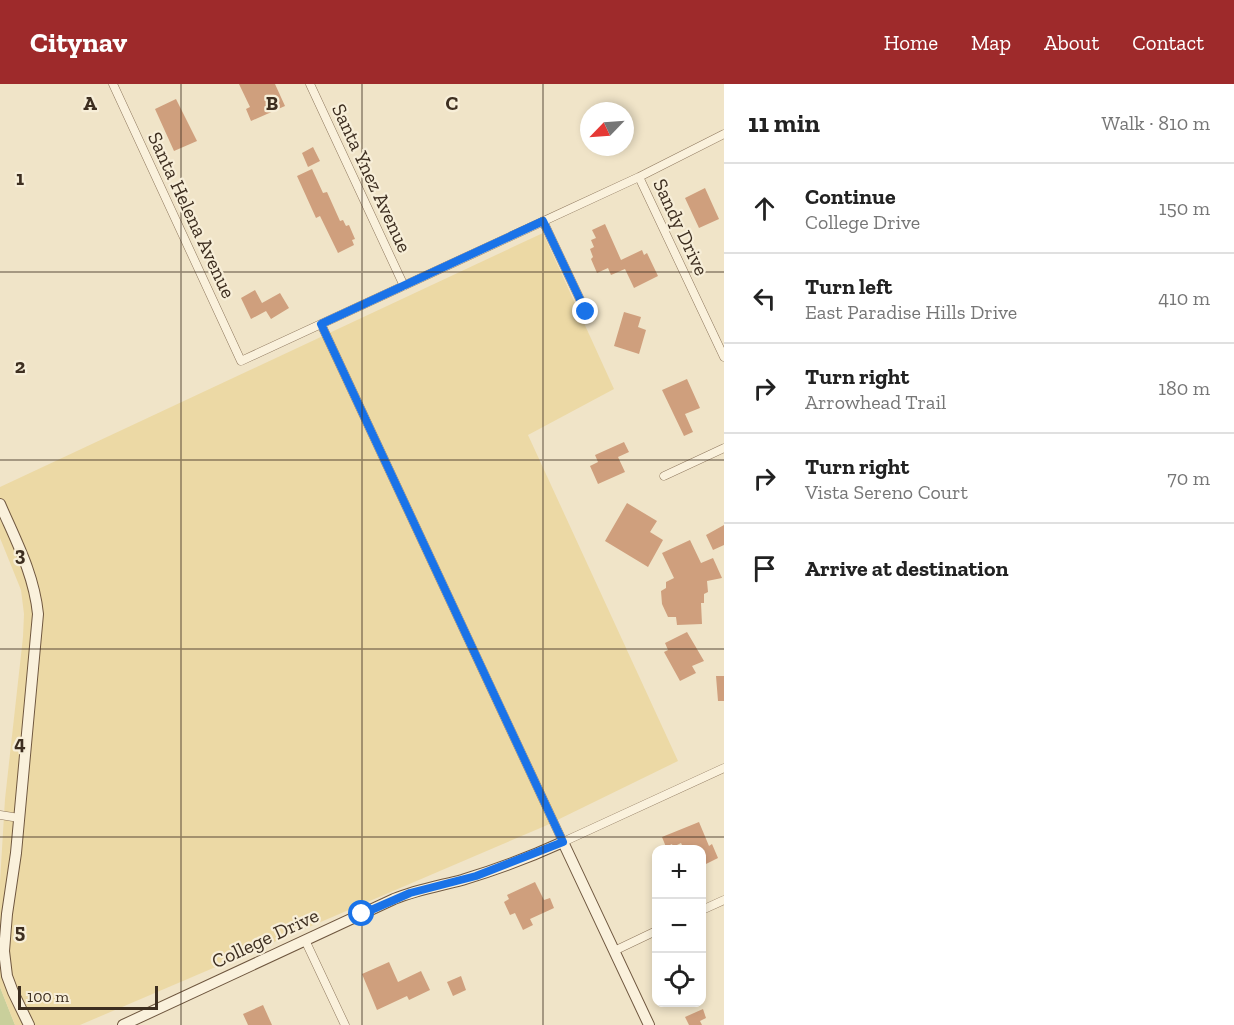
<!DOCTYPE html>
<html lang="en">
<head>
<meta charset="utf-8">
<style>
  body { margin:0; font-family:"Zilla Slab",serif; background:#f6f6f6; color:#222 }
  .controls { position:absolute; right:18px; bottom:18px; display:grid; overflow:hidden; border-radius:12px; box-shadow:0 3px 9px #0003 }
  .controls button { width:54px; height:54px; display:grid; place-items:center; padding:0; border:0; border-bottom:2px solid #e0e0e0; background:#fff; color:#222; font:30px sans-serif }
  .compass { position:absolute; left:580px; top:18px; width:54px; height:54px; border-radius:50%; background:#fff; box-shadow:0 3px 9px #0003; rotate:245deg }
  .scale { position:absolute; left:18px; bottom:15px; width:140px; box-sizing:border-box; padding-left:6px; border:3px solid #3d2e20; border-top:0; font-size:16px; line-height:21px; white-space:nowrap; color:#3d2e20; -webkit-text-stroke:4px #f7eed8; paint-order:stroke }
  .stop { position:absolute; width:18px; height:18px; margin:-14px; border:4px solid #1a73e8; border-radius:50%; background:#fff }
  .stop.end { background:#1a73e8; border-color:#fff; box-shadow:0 2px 6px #0008 }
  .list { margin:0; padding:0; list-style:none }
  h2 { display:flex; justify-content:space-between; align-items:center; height:78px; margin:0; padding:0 24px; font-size:26px }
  h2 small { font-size:20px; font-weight:400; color:#767676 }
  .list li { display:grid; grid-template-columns:39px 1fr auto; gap:18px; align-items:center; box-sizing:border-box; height:90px; padding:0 24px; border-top:2px solid #e0e0e0 }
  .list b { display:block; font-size:22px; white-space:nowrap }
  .list p { margin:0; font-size:20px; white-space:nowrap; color:#767676 }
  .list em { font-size:20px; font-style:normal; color:#767676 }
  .icon { flex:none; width:33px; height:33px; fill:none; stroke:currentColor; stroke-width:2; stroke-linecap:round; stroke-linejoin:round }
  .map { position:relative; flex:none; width:724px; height:941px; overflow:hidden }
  header { display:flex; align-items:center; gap:36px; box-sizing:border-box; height:84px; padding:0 30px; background:#9e2a2b; color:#fff }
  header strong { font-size:28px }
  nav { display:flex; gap:33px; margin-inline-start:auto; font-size:21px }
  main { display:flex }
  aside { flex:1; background:#fff }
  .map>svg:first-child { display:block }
  .green { fill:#c9cf9b }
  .sand { fill:#ecd9a5 }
  .building { fill:#cf9f7d }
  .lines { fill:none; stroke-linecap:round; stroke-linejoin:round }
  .street-casing { stroke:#8d765c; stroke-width:9 }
  .secondary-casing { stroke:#6f573f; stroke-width:12 }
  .street { stroke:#faf1dc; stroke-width:8 }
  .secondary { stroke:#faf1dc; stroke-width:10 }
  .route { stroke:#1a73e8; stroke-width:8 }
  .grid { fill:none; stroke:#3d2e20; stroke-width:1.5; stroke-opacity:0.55 }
  .labels { text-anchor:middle; stroke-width:4.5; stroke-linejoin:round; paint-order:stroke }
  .street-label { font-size:20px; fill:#3d2e20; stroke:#f7eed8 }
  .grid-label { font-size:20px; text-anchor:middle; font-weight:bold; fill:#3d2e20; stroke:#f7eed8; stroke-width:4.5; stroke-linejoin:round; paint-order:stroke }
</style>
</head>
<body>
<header>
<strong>Citynav</strong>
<nav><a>Home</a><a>Map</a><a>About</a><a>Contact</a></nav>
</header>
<main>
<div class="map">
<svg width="724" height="941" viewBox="0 0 724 941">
  <rect width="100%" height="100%" fill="#f0e4c8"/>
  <!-- green -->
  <path class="green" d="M 0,903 L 15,941 L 0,941 Z"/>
  <!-- sand -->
  <path class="sand" d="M 543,149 L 614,305 L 528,351 L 678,677 L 545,742 L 80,941 L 15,941 L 0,903 L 0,798 L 5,715 L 23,553 L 24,530 L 21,506 L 0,454 L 0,403 Z"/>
  <!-- building -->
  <path class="building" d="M 239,0 L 275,0 L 285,22 L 251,37 L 246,25 L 250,23 Z
    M 176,15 L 197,57 L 174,67 L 155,25 Z
    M 313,63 L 320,77 L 308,83 L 302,69 Z
    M 312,85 L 323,109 L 327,108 L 340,137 L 343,136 L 346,142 L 349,141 L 355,155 L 352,156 L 354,161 L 338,169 L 320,132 L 316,134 L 297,92 Z
    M 705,104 L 719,135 L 699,144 L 685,114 Z
    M 605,140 L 621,176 L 642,166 L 644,171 L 647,169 L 658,192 L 634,204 L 625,185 L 611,191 L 608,184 L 597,189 L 591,175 L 593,173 L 590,165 L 594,163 L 591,156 L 596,154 L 592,146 Z
    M 255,206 L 262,219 L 280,209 L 289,224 L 271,235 L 266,227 L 251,235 L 241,214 Z
    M 624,228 L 641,233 L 638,243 L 646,246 L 639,270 L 614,262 Z
    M 687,295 L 700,324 L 685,330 L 693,348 L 684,352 L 662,306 Z
    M 624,358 L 629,368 L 618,373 L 625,388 L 598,400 L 590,382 L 598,378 L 595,371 Z
    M 627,419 L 657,437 L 650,448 L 663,456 L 648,483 L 605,457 Z
    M 724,441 L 724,461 L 713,466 L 706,451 Z
    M 690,456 L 701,479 L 713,474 L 722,494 L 707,497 L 708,508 L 704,510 L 704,519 L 701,519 L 702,540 L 677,541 L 676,533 L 668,533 L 662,520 L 661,507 L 666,504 L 666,498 L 674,494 L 662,469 Z
    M 687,548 L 704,577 L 692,582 L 696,589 L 680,597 L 664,568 L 668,566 L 665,559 Z
    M 716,592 L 724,592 L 724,617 L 718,617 Z
    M 699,738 L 709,762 L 712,760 L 718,774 L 704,781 L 702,765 L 684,765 L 681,759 L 673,763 L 672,760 L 666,763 L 662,753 Z
    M 535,798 L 544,816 L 550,814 L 554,824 L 530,835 L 533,841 L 523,846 L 515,829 L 510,831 L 504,818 L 509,815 L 507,811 Z
    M 389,878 L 398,898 L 421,887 L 430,906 L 409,916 L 407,912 L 377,926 L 362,890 Z
    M 461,892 L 466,906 L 453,912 L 447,898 Z
    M 263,921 L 272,941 L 248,941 L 243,930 Z
    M 703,925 L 706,934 L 700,937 L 702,941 L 689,941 L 685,933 Z"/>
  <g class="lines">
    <defs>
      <path id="street" d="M 113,0 L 241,277 L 639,93 L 724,50
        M 310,0 L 404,202
        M 639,93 L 724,273
        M 543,137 L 586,228
        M 321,240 L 563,758 L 724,684
        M 664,392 L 724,364
        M 0,731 L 19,734
        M 702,826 L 724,816
        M 305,856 L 345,941
        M 614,867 L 656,847"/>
      <path id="secondary" d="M 0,420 C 16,457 34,490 38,530 L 16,769 L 7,830 L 4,867 L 7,892 L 13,908 L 29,941
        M 123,941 L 394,815 C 416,806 439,802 462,796 C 496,786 530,773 563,758 L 649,941"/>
    </defs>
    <!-- street casing -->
    <use href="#street" class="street-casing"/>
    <!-- secondary casing -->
    <use href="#secondary" class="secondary-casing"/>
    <!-- street -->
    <use href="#street" class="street"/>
    <!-- secondary -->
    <use href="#secondary" class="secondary"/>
  </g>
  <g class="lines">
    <!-- route -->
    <path class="route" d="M 362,830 L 410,809 L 476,792 L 563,758 L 321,240 L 543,137 L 586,228"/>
  </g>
  <!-- grid -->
  <path class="grid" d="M 181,0 L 181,941M 362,0 L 362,941M 543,0 L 543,941M 0,188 L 724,188M 0,376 L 724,376M 0,565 L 724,565M 0,753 L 724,753"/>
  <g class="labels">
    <!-- street labels -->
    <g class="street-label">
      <text transform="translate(372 94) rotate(65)" y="7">Santa Ynez Avenue</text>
      <text transform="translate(192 131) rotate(65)" y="7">Santa Helena Avenue</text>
      <text transform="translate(681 143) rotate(65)" y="7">Sandy Drive</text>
      <text transform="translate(265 854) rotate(-25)" y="7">College Drive</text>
    </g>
  </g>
  <g class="grid-label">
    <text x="90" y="26">A</text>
    <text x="272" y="26">B</text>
    <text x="452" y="26">C</text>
    <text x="20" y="101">1</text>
    <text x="20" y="289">2</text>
    <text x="20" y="477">3</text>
    <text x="20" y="666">4</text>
    <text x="20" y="854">5</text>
  </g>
</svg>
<div class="controls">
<button>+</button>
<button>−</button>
<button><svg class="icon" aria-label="locate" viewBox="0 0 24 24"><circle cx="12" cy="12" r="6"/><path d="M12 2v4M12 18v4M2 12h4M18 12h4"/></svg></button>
</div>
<svg class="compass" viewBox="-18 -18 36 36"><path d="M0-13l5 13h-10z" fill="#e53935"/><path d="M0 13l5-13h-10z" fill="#767676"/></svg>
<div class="scale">100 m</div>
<div class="stop" style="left:362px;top:830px"></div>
<div class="stop end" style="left:586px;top:228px"></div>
</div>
<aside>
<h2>11 min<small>Walk · 810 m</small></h2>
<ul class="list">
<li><svg class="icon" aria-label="ahead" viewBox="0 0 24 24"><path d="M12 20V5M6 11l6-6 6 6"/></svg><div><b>Continue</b><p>College Drive</p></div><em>150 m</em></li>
<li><svg class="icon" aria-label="left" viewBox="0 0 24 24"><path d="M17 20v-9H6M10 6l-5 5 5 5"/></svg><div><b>Turn left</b><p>East Paradise Hills Drive</p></div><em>410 m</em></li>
<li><svg class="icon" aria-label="right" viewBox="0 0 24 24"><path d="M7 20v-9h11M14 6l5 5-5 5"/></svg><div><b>Turn right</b><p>Arrowhead Trail</p></div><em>180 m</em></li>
<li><svg class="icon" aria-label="right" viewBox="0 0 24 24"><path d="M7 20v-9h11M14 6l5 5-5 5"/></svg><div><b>Turn right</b><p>Vista Sereno Court</p></div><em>70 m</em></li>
<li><svg class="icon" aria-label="arrive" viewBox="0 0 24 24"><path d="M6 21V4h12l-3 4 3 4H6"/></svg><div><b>Arrive at destination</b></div></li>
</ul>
</aside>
</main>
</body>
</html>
